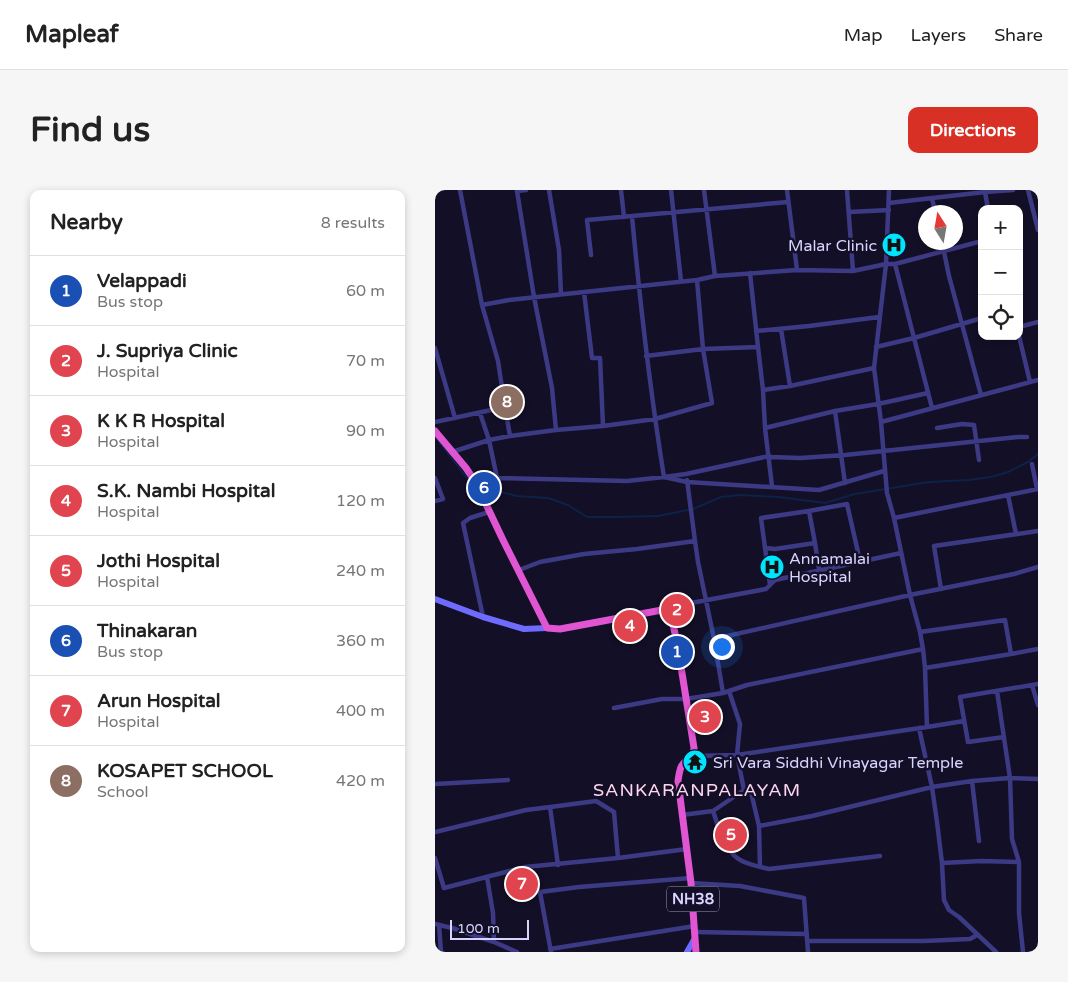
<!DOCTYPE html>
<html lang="en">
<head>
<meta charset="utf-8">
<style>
  body { margin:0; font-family:"Varela Round",sans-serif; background:#f6f6f6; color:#222 }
  .controls { position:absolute; right:15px; top:15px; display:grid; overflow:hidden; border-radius:10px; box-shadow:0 2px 8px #0003 }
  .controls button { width:45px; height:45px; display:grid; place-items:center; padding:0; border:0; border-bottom:1px solid #e0e0e0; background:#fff; color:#222; font:25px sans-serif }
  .compass { position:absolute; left:483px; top:15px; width:45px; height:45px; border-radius:50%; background:#fff; box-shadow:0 2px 8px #0003; rotate:349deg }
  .scale { position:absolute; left:15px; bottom:12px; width:79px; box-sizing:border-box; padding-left:5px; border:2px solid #d9d4ff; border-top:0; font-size:14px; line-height:18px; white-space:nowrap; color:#d9d4ff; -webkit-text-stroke:4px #130f26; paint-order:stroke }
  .you { position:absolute; left:286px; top:456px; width:18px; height:18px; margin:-12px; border:4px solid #fff; border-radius:50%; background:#1a73e8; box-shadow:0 0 0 8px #1a73e833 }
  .badge { display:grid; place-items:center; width:32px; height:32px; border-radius:50%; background:#d93025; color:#fff; font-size:16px; font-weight:700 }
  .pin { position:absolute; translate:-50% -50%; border:2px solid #fff; box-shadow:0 1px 5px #0006 }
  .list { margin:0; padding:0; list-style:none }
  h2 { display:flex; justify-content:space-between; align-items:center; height:65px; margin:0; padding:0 20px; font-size:21px }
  h2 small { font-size:16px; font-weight:400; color:#767676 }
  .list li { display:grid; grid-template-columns:32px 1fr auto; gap:15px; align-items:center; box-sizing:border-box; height:70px; padding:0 20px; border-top:1px solid #e0e0e0 }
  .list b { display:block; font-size:19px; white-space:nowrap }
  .list p { margin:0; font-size:16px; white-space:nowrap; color:#767676 }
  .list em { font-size:16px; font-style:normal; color:#767676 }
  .icon { flex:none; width:28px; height:28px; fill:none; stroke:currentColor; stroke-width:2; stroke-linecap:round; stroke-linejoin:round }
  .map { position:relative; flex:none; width:603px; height:762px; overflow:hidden; border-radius:10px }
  header { display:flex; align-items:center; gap:30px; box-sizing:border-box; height:70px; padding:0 25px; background:#fff; border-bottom:1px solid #e0e0e0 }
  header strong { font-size:24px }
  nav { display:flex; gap:28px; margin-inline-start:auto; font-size:18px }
  .intro { display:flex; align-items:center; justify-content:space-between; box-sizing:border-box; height:120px; padding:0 30px }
  h1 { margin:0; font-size:35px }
  .button { padding:12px 22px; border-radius:10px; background:#d93025; color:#fff; font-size:18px; font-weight:700 }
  main { display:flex; gap:30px; padding:0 30px }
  aside { flex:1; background:#fff; border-radius:10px; box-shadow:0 2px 8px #0003 }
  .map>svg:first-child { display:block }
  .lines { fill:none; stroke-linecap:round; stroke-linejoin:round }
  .stream { stroke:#0c2248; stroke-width:2 }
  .minor { stroke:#3d3a85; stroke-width:4.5 }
  .secondary { stroke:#6f6bff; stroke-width:6 }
  .trunk { stroke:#e055d1; stroke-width:7 }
  .labels { text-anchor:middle; stroke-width:5; stroke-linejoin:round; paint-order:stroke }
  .shield { fill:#130f26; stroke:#9e99be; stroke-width:1 }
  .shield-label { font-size:15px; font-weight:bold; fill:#d9d4ff }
  .poi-label { font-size:16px; fill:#d9d4ff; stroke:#130f26; text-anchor:start }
  .neighbourhood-label { font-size:18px; letter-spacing:1px; fill:#ffd6f0; stroke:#130f26 }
</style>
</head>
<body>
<header>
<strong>Mapleaf</strong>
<nav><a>Map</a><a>Layers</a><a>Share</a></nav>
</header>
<div class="intro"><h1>Find us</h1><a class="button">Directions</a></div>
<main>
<aside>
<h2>Nearby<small>8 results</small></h2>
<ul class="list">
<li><span class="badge" style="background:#1a4fb4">1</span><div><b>Velappadi</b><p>Bus stop</p></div><em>60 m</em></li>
<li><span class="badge" style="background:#e0444e">2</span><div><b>J. Supriya Clinic</b><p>Hospital</p></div><em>70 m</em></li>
<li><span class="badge" style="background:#e0444e">3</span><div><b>K K R Hospital</b><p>Hospital</p></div><em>90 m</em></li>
<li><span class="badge" style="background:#e0444e">4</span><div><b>S.K. Nambi Hospital</b><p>Hospital</p></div><em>120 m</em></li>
<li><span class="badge" style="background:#e0444e">5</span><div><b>Jothi Hospital</b><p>Hospital</p></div><em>240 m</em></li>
<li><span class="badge" style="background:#1a4fb4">6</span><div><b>Thinakaran</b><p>Bus stop</p></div><em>360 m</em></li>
<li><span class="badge" style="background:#e0444e">7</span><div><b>Arun Hospital</b><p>Hospital</p></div><em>400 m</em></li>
<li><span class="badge" style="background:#8d6e63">8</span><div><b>KOSAPET SCHOOL</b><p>School</p></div><em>420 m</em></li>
</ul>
</aside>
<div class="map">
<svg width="603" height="762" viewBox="0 0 603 762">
  <rect width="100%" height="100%" fill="#130f26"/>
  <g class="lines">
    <!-- stream -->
    <path class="stream" d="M 0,247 L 4,251
      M 5,253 L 37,295
      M 49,298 L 82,306 L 113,308 L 133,315 L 152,327 L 179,327 L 223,326 L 258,319 L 286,307 L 305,305 L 344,307 L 390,313 L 420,304 L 463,297 L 494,292 L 534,290 L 556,287 L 573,282 L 593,272 L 603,264"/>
    <!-- minor -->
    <path class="minor" d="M 91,0 L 82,1 L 99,107 L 117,198 L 121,240
      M 114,0 L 124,60 L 126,104
      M 186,0 L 189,27
      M 236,0 L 246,91
      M 269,0 L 280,86
      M 352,0 L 362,80
      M 412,0 L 418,81
      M 593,0 L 603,40
      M 550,2 L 553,19
      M 497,8 L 500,22
      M 454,13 L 550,2 L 578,0
      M 414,22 L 454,20
      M 197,26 C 205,113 215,200 229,287 L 251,284 L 334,266 L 336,267 L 365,268 L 410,265 L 583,247 L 592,247
      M 507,52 L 514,86 L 546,205
      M 156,65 L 152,30 L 353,12
      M 460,74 L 497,218
      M 149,102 L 157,168 L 165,168 L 168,236
      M 47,115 L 74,110 L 262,90 L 280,86 L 362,80 L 418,81 L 451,74 L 460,74 L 547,51
      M 584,137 L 603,132
      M 346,139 L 355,196
      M 321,141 L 374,136 L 444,127
      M 584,146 L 595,192
      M 323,157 L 328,200 L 330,238
      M 441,157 L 479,148 L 547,128
      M 0,158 L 20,228
      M 211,166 L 268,159 L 323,157 L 315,83
      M 328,200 L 355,196 L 439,178
      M 70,217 L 75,246
      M 400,221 L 410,293
      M 45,223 L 54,250 L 62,288
      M 0,232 L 70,217 L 63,171 L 47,115 L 25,0
      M 446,232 L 603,190
      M 502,238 L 527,234 L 539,235 L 544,270
      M 17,262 L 54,250 L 75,246 L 121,240 L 168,236 L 220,229 L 277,213 L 268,159 L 262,90
      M 597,274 L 602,299
      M 0,288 L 8,309 L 0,311
      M 252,290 L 260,351
      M 41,293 L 62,288 L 192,291 L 229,287 L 252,292 L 384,300 L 449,281
      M 337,296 L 330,238 L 400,221 L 443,214 L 493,203
      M 573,305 L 581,344
      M 374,321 L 380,353 L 384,380
      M 459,328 L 603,299
      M 330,358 L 340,359 L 380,353
      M 84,380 L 105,372 L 149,364 L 202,359 L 260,351 L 263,372 L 279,449 L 288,503
      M 335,395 L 326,328 L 374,321 L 412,314 L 425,371
      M 506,399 L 499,356 L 603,341
      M 234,420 L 240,416 L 331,399 L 340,390 L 466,363
      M 48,427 L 28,333 L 35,328 L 54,322
      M 485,442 L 570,430 L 576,464 L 490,478
      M 279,449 L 475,405 L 579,384 L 603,377
      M 576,464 L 603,459
      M 597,495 L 603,515
      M 294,501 L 305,534 L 302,565 L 309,600
      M 562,501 L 575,588 L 577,649 L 584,672 L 584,723 L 588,762
      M 179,518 L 227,509 L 251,509 L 288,503 L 312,495 L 488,459
      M 492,537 L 529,531
      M 484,538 L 497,597 L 502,632 L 507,673 L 509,710 L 514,720 L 524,727 L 561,762
      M 569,547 L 533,552 L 525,507 L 603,494
      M 258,566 L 302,565 L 492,537 L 490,478 L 488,459 L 485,442 L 475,405 L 459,328 L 452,303 L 446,232 L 439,178 L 451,74 L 454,0
      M 537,591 L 544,651
      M 0,594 L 73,590
      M 115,617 L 123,675
      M 278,621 C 284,638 289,662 307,671 C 315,675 325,677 334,679 L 445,666
      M 247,625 L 278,621 L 309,600 L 314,600 L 316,602 L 324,636 L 377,626 L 497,597 L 537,591 L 575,588 L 603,589
      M 324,636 L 325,677
      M 0,642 L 91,620 L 123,616 L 161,611 L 179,622 L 183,668
      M 0,668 L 9,698 L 90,677 L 183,668 L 252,659
      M 507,673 L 546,671 L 584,672
      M 52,687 L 58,723 L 59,752
      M 256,693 L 305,696 L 369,708 L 373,762
      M 0,734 L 17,738 L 59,752 L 82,762
      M 4,735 L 6,762
      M 260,742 L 372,744
      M 372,751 L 489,751 L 535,749 L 542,745
      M 115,759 L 260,736
      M 116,762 L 105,702 L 144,697 L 256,688"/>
    <!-- secondary -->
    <path class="secondary" d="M 0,409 L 48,427 L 89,439 L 112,438
      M 252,762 L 260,748"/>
    <!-- trunk -->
    <path class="trunk" d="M 0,241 L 31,278 L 41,293 L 68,350 L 112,438 L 125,439 L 227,420 L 234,420 L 237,429 L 243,458 L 259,558 L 258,566 C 245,574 245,577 243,591 L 256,693 L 261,762"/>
  </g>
  <!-- icons -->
  <defs>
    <symbol id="hospital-disc" viewBox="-11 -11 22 22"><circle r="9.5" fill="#00e5ff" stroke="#130f26"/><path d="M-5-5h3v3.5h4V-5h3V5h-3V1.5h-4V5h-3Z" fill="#111"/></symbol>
    <symbol id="temple-disc" viewBox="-11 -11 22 22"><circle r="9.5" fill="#00e5ff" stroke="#130f26"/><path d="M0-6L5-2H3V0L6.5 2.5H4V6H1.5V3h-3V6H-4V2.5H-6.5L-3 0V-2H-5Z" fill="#111"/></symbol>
  </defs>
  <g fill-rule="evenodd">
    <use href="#hospital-disc" x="445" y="41" width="28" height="28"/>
    <use href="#hospital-disc" x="323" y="363" width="28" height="28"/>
    <use href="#temple-disc" x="246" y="558" width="28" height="28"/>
  </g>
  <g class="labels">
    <!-- shield labels -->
    <rect class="shield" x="232" y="696.5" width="52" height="25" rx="4"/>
    <g class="shield-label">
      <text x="258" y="714">NH38</text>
    </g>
    <!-- poi labels -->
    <g class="poi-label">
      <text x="442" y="61" text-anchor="end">Malar Clinic</text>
      <text x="354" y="374">Annamalai<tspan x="354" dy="18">Hospital</tspan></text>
      <text x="278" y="578">Sri Vara Siddhi Vinayagar Temple</text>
    </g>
    <!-- neighbourhood labels -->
    <g class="neighbourhood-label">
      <text x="262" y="606">SANKARANPALAYAM</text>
    </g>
  </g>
</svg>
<div class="controls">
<button>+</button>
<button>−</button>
<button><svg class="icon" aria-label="locate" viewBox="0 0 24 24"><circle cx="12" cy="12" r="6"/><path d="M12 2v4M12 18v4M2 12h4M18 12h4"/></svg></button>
</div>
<svg class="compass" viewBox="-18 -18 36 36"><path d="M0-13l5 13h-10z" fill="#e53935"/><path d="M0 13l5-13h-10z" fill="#767676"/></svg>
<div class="scale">100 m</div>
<div class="you"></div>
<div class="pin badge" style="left:242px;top:462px;background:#1a4fb4">1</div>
<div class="pin badge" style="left:242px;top:420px;background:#e0444e">2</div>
<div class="pin badge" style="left:270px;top:527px;background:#e0444e">3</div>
<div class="pin badge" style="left:195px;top:436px;background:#e0444e">4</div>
<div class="pin badge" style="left:296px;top:645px;background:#e0444e">5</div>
<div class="pin badge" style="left:49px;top:298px;background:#1a4fb4">6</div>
<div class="pin badge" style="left:87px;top:694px;background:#e0444e">7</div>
<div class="pin badge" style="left:72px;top:212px;background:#8d6e63">8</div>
</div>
</main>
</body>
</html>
